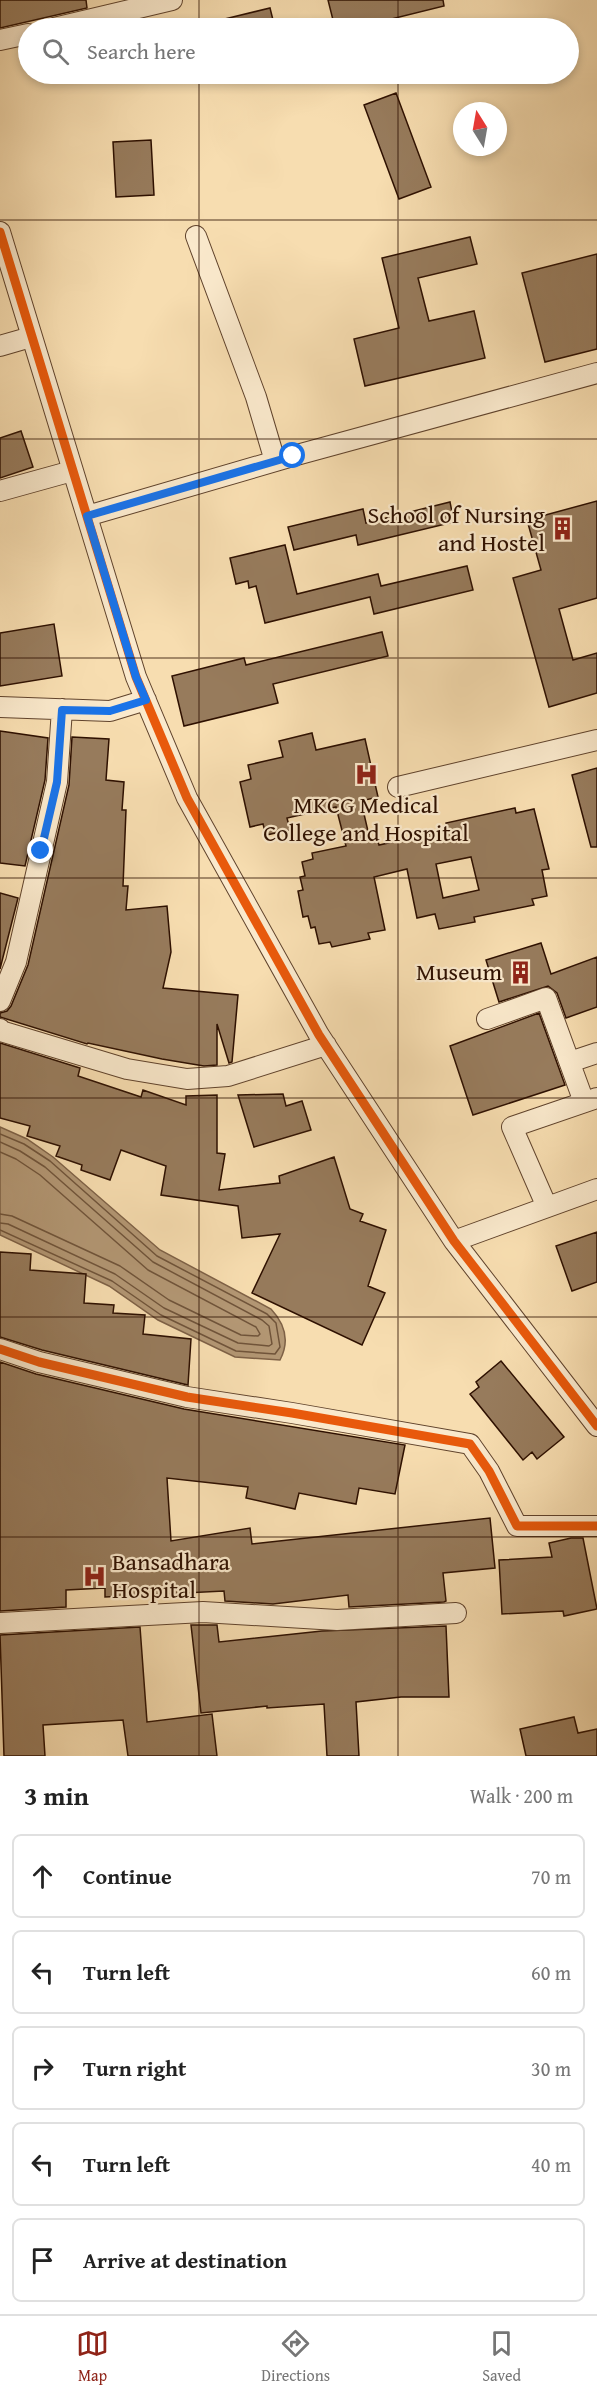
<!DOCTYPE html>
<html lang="en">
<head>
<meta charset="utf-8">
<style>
  body { margin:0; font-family:"Gentium Book Plus",serif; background:#f6f6f6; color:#222 }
  .compass { position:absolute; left:453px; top:102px; width:54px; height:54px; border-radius:50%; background:#fff; box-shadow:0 3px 9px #0003; rotate:349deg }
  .stop { position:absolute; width:18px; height:18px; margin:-14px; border:4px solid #1a73e8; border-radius:50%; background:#fff }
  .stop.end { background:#1a73e8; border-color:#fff; box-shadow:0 2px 6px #0008 }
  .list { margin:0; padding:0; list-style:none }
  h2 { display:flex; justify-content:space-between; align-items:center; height:78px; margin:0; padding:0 24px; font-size:26px }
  h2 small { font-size:20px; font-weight:400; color:#767676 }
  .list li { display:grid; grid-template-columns:39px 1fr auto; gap:18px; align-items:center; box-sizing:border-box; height:84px; margin:0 12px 12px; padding:0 12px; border:2px solid #e0e0e0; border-radius:9px }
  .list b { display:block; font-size:22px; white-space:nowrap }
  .list em { font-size:20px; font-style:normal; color:#767676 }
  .icon { flex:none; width:33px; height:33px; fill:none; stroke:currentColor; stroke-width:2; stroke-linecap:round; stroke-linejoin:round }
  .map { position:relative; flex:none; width:597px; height:1756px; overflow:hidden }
  .search { position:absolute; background:#fff; box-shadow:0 3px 9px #0003; left:18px; right:18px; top:18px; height:66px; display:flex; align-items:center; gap:15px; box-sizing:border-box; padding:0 21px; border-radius:33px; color:#767676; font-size:22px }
  .sheet { height:558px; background:#fff }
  nav { display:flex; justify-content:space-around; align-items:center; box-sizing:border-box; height:84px; border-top:2px solid #e0e0e0; background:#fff; font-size:16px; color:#767676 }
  nav a { display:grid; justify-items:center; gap:3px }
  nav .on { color:#8f2418 }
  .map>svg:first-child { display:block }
  .water { fill:#b39774; stroke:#7e6146; stroke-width:1.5 }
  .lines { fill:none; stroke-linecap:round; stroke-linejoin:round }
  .shore { stroke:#70543a; stroke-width:1.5 }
  .building { fill:#977b5c; stroke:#2e1000; stroke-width:1.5; fill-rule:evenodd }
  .minor-casing { stroke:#60432c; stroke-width:22 }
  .minor { stroke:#fae9cc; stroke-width:20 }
  .cycleway-casing { stroke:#fae9cc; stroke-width:13 }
  .cycleway { stroke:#e8590c; stroke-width:9 }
  .route { stroke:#1a73e8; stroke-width:8 }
  .grid { fill:none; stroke:#2e1000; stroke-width:1.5; stroke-opacity:0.55 }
  .labels { text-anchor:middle; stroke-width:4.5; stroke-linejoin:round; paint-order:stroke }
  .poi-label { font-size:24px; fill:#2e1000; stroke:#fae9cc; text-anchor:end }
</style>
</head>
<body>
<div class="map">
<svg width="597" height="1756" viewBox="0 0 597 1756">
  <rect width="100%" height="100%" fill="#f7ddb0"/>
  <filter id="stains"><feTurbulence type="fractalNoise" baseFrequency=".00333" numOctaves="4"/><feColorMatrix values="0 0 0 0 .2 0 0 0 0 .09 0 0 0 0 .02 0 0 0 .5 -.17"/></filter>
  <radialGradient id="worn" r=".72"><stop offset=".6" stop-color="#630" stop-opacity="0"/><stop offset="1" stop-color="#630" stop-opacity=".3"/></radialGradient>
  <!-- water -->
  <path class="water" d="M 0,1127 L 27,1139 L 53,1157 L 160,1250 L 271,1309 C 285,1324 290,1341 280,1360 L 235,1357 L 158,1320 L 109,1286 L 0,1235 Z"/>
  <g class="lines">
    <!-- shore -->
    <path class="shore" d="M 0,1134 L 24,1144 L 50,1161 L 157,1256 L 267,1314 L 276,1323 L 280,1347 L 275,1354 L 236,1351 L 161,1315 L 112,1281 L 0,1230
      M 0,1142 L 20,1151 L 45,1167 L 153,1262 L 262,1320 L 269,1326 L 272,1344 L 269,1346 L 238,1343 L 164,1308 L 115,1274 L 8,1224 L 0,1223
      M 0,1152 L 16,1159 L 40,1175 L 148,1270 L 256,1327 L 260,1334 L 258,1336 L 241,1335 L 169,1300 L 120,1266 L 12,1216 L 0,1214"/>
  </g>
  <!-- building -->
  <path class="building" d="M 0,0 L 86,0 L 87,8 L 0,28 Z
    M 328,0 L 443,0 L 444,6 L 355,28 L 335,28 Z
    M 270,8 L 275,28 L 212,28 L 212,22 Z
    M 396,93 L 431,187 L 399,199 L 364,105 Z
    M 151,140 L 154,195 L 116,197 L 113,142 Z
    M 470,237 L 477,264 L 418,278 L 429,321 L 474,311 L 485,358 L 365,386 L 354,339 L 399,328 L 382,258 Z
    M 597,254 L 597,349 L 545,362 L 522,273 Z
    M 21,431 L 33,467 L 0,478 L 0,438 Z
    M 597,501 L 597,598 L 559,609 L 573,660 L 597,653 L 597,693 L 549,707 L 513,578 L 541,570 L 527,520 Z
    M 450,502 L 454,522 L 358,545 L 356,535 L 294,550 L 288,527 L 363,509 L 366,523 Z
    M 285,545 L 297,594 L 378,574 L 381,586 L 467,566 L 473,590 L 374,614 L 370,597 L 265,623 L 256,586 L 249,588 L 248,581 L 236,584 L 230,558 Z
    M 54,624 L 62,676 L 0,686 L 0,633 Z
    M 382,632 L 388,656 L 273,684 L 278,703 L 184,726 L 172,676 L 244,658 L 246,665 Z
    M 0,731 L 48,738 L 45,780 L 25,866 L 0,863 Z
    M 312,733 L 316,750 L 365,739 L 378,797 L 361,801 L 370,840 L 377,838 L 379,845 L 447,830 L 446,823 L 515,808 L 516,813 L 534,809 L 549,869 L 542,870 L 547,896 L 532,899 L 534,905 L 474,917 L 475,922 L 439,929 L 435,914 L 417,918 L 407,869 L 374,877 L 385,930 L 368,933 L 370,939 L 332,947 L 330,942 L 319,944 L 315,927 L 311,928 L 308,916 L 303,917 L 298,891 L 303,890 L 300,877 L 305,876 L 302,862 L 313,859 L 312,853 L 346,846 L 336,807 L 287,818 L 290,830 L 266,835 L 263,824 L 250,827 L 240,782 L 251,779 L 248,765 L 283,757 L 279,741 ZM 471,857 L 479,890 L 443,898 L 436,864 Z
    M 72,737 L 109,739 L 106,780 L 124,782 L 122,810 L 126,810 L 123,886 L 128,886 L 126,910 L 167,906 L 171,952 L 163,988 L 238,995 L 232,1062 L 229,1063 L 217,1024 L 217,1065 L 204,1066 L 162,1059 L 88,1043 L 87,1044 L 0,1017 L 0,1013 L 7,1011 L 11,1006 L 28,965 L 69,785 Z
    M 597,768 L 597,847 L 591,847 L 572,775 Z
    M 0,893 L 18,898 L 0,969 Z
    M 541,943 L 551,974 L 597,957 L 597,1007 L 566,1018 L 557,993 L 548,986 L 499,1002 L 486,960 Z
    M 539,1013 L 565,1085 L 473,1115 L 450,1046 Z
    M 0,1043 L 80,1068 L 78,1076 L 141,1097 L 143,1090 L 186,1105 L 186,1096 L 217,1095 L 217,1153 L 225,1154 L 219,1190 L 280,1183 L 279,1176 L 334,1157 L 350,1209 L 363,1214 L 360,1221 L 386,1230 L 368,1286 L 385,1293 L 362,1345 L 252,1293 L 280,1234 L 242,1238 L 238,1206 L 161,1195 L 166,1166 L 121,1150 L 110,1180 L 81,1170 L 82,1165 L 56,1156 L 60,1146 L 27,1136 L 30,1126 L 0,1118 Z
    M 283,1094 L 286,1106 L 302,1101 L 311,1130 L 254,1147 L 238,1095 Z
    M 597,1232 L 597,1282 L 572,1291 L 556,1246 Z
    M 0,1252 L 31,1254 L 30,1270 L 86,1274 L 84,1303 L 114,1305 L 113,1313 L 145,1315 L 143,1334 L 191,1339 L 188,1385 L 42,1350 L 0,1337 Z
    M 501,1361 L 564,1437 L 537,1459 L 532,1452 L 523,1460 L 470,1394 L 479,1387 L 476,1382 Z
    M 0,1362 L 36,1374 L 184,1409 L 405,1445 L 395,1494 L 359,1488 L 356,1504 L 299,1493 L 295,1509 L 246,1498 L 248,1487 L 167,1478 L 171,1541 L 250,1528 L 252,1544 L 490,1518 L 495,1568 L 443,1573 L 446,1601 L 444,1602 L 349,1607 L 348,1595 L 273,1604 L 225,1601 L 224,1591 L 105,1597 L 105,1588 L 66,1590 L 66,1607 L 0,1611 Z
    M 571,1538 L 583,1538 L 597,1609 L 564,1616 L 563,1611 L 502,1614 L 499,1560 L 552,1557 L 549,1543 Z
    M 191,1625 L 217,1625 L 219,1642 L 322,1631 L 446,1626 L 449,1697 L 401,1697 L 356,1702 L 359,1756 L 327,1756 L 324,1704 L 267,1708 L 267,1706 L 201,1713 Z
    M 140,1627 L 147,1722 L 212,1714 L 217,1756 L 128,1756 L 123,1720 L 43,1725 L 45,1756 L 4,1756 L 0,1635 Z
    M 574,1717 L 578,1733 L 597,1729 L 597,1756 L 526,1756 L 520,1729 Z"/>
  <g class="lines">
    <defs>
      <path id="minor" d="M 54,28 L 172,0
        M 0,40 L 28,34
        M 0,232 L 136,677 L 187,798 L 319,1035 L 454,1241 L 597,1426
        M 196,236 L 256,397 L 275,461
        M 0,346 L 31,337
        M 0,491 L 72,471
        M 87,516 L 293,456 L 597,373
        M 0,707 L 110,711 L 146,700
        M 398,787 L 597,740
        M 0,1001 L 16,962 L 57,782 L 62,709
        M 487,1019 L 546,998 L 584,1102
        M 0,1029 L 1,1031 L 127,1069 L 187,1079 L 228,1076 L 326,1045
        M 570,1062 L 597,1053
        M 547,1207 L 512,1127 L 597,1098
        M 454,1241 L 597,1189
        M 0,1349 L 39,1362 L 187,1397 L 292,1413 L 470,1444 L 489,1471 L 517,1526 L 597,1526
        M 0,1623 L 203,1612 L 337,1620 L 456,1613"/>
    </defs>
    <!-- minor casing -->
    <use href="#minor" class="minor-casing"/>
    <!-- minor -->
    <use href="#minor" class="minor"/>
    <defs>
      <path id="cycleway" d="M 0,232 L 136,677 L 187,798 L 319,1035 L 454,1241 L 597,1426
        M 0,1349 L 39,1362 L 187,1397 L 292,1413 L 470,1444 L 489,1471 L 517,1526 L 597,1526"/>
    </defs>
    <!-- cycleway casing -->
    <use href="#cycleway" class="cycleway-casing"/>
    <!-- cycleway -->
    <use href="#cycleway" class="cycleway"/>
  </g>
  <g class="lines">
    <!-- route -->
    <path class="route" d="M 41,851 L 57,782 L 62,710 L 110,711 L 146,700 L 136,677 L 87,516 L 293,456"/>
  </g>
  <!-- grid -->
  <path class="grid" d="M 199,0 L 199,28M 398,0 L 398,28M 199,74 L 199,1756M 398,74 L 398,1756M 0,220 L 597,220M 0,439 L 597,439M 0,658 L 597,658M 0,878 L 597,878M 0,1098 L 597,1098M 0,1317 L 597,1317M 0,1537 L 597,1537"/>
  <!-- icons -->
  <defs>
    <symbol id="building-bare" viewBox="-9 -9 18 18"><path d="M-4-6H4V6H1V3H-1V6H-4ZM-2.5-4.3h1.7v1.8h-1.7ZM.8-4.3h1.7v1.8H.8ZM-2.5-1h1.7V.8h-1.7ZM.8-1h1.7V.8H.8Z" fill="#8f2418" stroke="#fae9cc" stroke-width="2.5" paint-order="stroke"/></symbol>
    <symbol id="hospital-bare" viewBox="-9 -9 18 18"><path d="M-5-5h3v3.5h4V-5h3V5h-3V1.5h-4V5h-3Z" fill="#8f2418" stroke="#fae9cc" stroke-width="2.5" paint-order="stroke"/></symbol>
  </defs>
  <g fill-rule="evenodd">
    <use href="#building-bare" x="546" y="512" width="33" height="33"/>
    <use href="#hospital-bare" x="350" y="758" width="33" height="33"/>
    <use href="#building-bare" x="504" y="956" width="33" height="33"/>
    <use href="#hospital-bare" x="78" y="1560" width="33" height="33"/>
  </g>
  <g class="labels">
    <!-- poi labels -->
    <g class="poi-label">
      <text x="545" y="523">School of Nursing<tspan x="545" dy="28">and Hostel</tspan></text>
      <text x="366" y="813" text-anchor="middle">MKCG Medical<tspan x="366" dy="28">College and Hospital</tspan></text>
      <text x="502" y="980">Museum</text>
      <text x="112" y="1570" text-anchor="start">Bansadhara<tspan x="112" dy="28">Hospital</tspan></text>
    </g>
  </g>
  <rect width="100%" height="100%" filter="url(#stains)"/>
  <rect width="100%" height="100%" fill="url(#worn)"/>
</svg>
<svg class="compass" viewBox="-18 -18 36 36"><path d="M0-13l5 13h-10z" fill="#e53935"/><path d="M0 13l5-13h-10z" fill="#767676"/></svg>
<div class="stop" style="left:293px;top:456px"></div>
<div class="stop end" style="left:41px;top:851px"></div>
<div class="search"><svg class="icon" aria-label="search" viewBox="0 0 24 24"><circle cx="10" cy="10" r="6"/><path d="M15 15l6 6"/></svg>Search here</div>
</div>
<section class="sheet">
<h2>3 min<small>Walk · 200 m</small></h2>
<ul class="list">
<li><svg class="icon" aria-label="ahead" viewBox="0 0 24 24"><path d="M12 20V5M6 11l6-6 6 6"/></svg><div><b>Continue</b></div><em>70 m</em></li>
<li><svg class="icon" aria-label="left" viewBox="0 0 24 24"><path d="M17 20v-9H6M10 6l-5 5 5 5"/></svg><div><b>Turn left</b></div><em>60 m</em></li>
<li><svg class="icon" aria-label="right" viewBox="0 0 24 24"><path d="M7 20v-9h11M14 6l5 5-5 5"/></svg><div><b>Turn right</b></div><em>30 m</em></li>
<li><svg class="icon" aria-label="left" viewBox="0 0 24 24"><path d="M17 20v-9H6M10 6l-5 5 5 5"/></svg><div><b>Turn left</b></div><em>40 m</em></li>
<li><svg class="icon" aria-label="arrive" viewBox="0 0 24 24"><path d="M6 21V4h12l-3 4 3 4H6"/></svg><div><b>Arrive at destination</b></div></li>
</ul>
</section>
<nav>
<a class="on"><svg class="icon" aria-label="map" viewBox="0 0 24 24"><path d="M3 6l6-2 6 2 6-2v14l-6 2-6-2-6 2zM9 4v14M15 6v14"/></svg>Map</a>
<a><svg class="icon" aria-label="directions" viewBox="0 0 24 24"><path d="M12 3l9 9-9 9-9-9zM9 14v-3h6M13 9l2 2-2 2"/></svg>Directions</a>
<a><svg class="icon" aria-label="saved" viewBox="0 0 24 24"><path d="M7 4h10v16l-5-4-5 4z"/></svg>Saved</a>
</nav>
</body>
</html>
